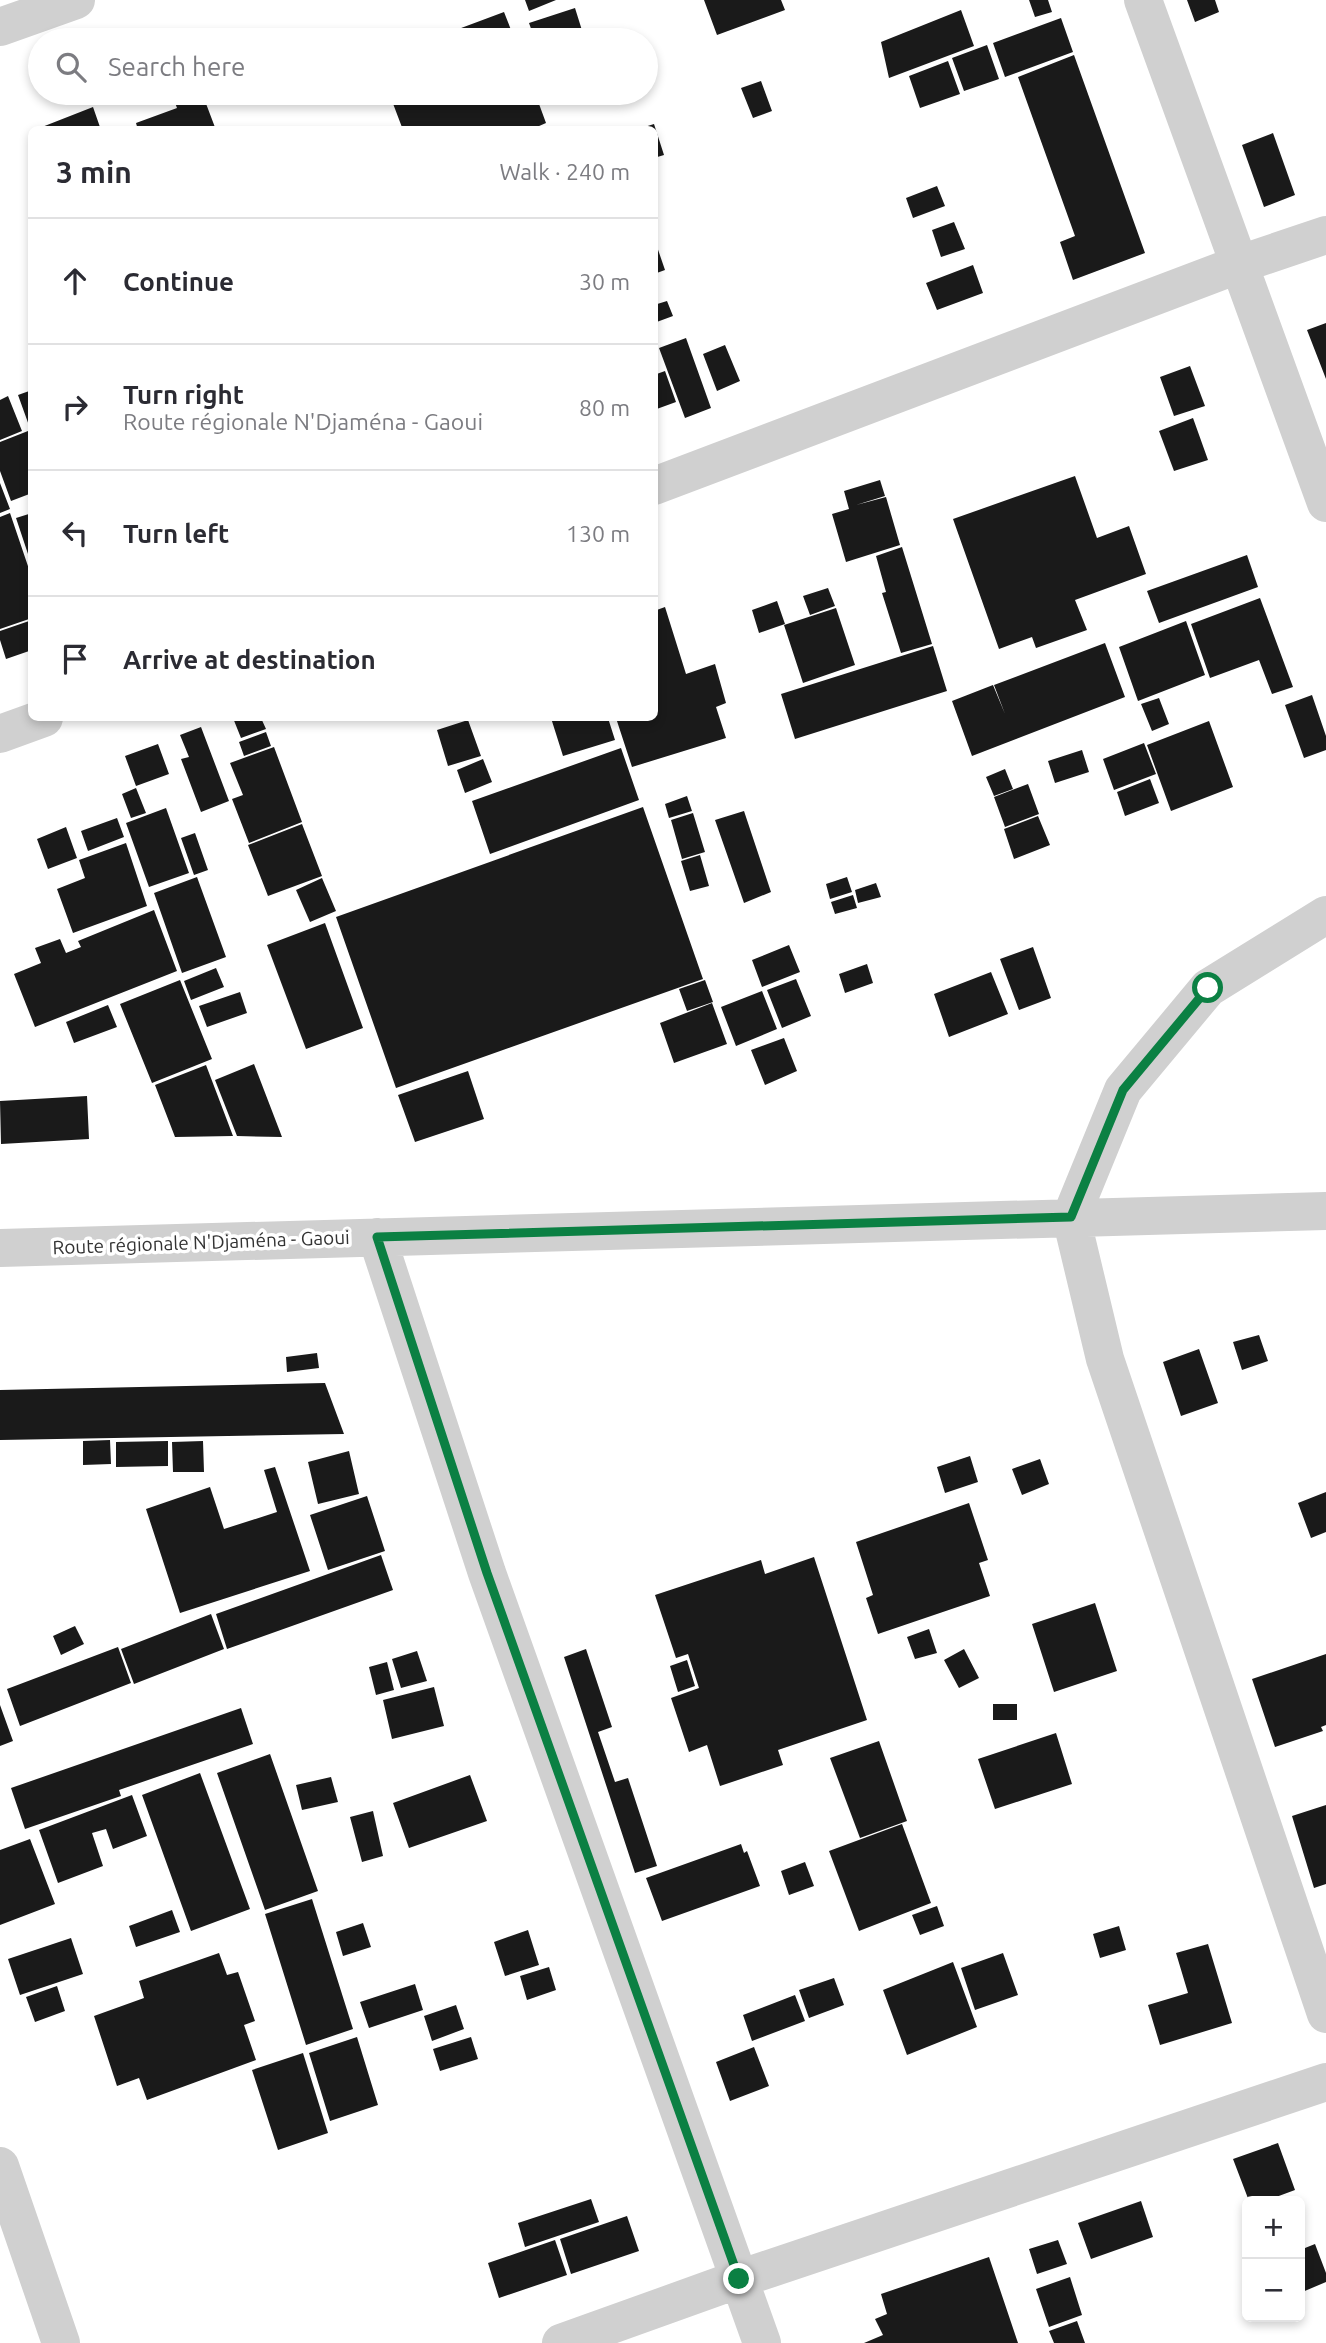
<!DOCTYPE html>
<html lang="en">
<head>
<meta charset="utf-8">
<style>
  body { margin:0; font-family:Ubuntu,sans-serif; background:#f7f7f7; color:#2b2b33 }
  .controls { position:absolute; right:21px; bottom:21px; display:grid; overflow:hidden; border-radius:10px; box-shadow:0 4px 10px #0003 }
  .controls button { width:63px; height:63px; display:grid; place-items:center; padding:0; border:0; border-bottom:2px solid #e1e1e2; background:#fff; color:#2b2b33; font:35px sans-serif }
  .stop { position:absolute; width:21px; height:21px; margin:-16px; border:5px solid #0b8043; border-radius:50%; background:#fff }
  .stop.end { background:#0b8043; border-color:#fff; box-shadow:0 2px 7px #0008 }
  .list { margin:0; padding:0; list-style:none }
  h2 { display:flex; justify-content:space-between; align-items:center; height:91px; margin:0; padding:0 28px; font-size:30px }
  h2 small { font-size:23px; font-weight:400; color:#7c7c81 }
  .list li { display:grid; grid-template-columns:46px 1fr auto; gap:21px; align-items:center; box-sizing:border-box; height:126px; padding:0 28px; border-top:2px solid #e1e1e2 }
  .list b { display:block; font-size:26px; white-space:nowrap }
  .list p { margin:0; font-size:23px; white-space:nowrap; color:#7c7c81 }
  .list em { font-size:23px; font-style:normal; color:#7c7c81 }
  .icon { flex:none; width:38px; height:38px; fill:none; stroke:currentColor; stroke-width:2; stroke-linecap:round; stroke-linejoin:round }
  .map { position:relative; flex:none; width:1326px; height:2343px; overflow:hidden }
  .search { position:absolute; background:#fff; box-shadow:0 4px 10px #0003; left:28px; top:28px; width:630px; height:77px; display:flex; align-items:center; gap:18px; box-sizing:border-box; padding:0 24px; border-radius:38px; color:#7c7c81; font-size:26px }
  .panel { position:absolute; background:#fff; box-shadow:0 4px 10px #0003; left:28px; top:126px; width:630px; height:595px; border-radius:10px }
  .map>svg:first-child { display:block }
  .building { fill:#1a1a1a }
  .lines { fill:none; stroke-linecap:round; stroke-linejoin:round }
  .minor { stroke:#d0d0d0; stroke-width:38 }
  .route { stroke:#0b8043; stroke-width:9 }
  .labels { text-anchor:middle; stroke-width:7; stroke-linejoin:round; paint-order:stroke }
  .street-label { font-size:19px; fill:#333; stroke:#fff }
</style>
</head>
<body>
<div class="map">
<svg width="1326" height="2343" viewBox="0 0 1326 2343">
  <rect width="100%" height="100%" fill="#fff"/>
  <!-- building -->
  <path class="building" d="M 525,0 L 556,0 L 529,11 Z
    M 704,0 L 781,0 L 785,10 L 717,35 Z
    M 1029,0 L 1048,0 L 1052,12 L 1035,17 Z
    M 1187,0 L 1215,0 L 1219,12 L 1195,22 Z
    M 575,8 L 585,40 L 535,40 L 529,23 Z
    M 961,10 L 974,46 L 889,78 L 881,42 Z
    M 504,12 L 515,40 L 429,40 Z
    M 1061,18 L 1073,52 L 1005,77 L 993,43 Z
    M 987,45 L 999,79 L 964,91 L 952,58 Z
    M 1074,55 L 1145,253 L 1073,280 L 1060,242 L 1075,236 L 1018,77 Z
    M 948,61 L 960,94 L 920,108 L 909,76 Z
    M 761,81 L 772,111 L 753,118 L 741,88 Z
    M 193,93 L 202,93 L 216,130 L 138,130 L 136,123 L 177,108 L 174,100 Z
    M 389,93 L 535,93 L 546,123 L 530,130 L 403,130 Z
    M 93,107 L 101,130 L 43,130 L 42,127 Z
    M 654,124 L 664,155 L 654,158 L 654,130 L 638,129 Z
    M 1273,133 L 1295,195 L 1264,207 L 1242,145 Z
    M 937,186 L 945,206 L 913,218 L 906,198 Z
    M 954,222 L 965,249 L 941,257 L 932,230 Z
    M 654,238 L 665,270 L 654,274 Z
    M 973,265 L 983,293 L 937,310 L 926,283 Z
    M 667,301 L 673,316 L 654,323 L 654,305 Z
    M 1326,323 L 1326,379 L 1307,330 Z
    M 686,338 L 711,408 L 685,418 L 659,348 Z
    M 725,345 L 740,381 L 717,391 L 703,354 Z
    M 1190,366 L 1205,406 L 1174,416 L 1160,377 Z
    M 665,371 L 676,402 L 654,410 L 654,375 Z
    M 32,390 L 32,431 L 31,431 L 18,395 Z
    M 8,396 L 22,431 L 0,440 L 0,400 Z
    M 1193,418 L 1208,460 L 1174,471 L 1159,431 Z
    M 28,431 L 32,442 L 32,493 L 11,501 L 0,471 L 0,442 Z
    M 1075,476 L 1097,538 L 1129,526 L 1146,574 L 1075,600 L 1087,630 L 1036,648 L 1032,637 L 999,649 L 953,519 Z
    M 880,480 L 885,496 L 856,505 L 886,497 L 900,545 L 846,562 L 832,514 L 849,509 L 844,491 Z
    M 0,483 L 10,509 L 0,513 Z
    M 10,513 L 32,578 L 32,618 L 0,629 L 0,517 Z
    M 32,513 L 32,563 L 31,563 L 16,518 Z
    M 902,547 L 932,644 L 901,653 L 882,593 L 886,592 L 876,556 Z
    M 1247,555 L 1258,587 L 1159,623 L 1147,591 Z
    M 828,588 L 835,606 L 810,615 L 803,596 Z
    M 1260,598 L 1293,687 L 1272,694 L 1259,660 L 1210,678 L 1191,624 Z
    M 777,601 L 785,624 L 759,633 L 752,610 Z
    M 665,607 L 686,674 L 715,664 L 726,703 L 716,707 L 726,738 L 632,767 L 616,718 L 654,718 L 654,611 Z
    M 836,608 L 855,665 L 803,683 L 784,625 Z
    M 32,620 L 32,650 L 6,659 L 0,640 L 0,631 Z
    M 1186,621 L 1205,675 L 1138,701 L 1119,647 Z
    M 1105,643 L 1125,697 L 972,756 L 952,701 L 993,685 L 1005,714 L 994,685 Z
    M 933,646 L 947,691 L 795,739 L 781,694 Z
    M 1312,695 L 1326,736 L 1326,750 L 1304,758 L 1285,705 Z
    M 1159,698 L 1169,724 L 1152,731 L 1141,704 Z
    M 233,718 L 261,718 L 266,729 L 241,738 Z
    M 551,718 L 608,718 L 615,740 L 563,756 Z
    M 468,720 L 481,756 L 448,766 L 437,730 Z
    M 1209,721 L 1233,787 L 1171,811 L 1147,745 Z
    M 201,727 L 229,801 L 201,812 L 181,759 L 189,757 L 180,735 Z
    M 266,732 L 271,746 L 244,756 L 239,742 Z
    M 1144,743 L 1156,774 L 1114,790 L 1103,759 Z
    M 158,744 L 169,774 L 136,786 L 125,756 Z
    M 274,747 L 302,822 L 249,843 L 232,799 L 243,795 L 230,763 Z
    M 621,748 L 639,800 L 490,854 L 472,801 Z
    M 1082,750 L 1089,772 L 1055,783 L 1048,761 Z
    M 483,759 L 492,782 L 465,793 L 457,770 Z
    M 1005,769 L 1013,789 L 994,796 L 986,777 Z
    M 1150,779 L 1159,803 L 1125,816 L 1117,792 Z
    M 1028,784 L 1039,814 L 1005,827 L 994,797 Z
    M 136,788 L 146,813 L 131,818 L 122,794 Z
    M 687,796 L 692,811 L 669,818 L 665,804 Z
    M 643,807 L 703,979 L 396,1088 L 336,917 Z
    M 166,808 L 189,873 L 149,887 L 126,823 Z
    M 744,811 L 771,892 L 744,903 L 715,820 Z
    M 693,813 L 705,852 L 682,859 L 671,820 Z
    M 1038,816 L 1050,845 L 1014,859 L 1004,829 Z
    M 117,818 L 124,837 L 88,851 L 81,831 Z
    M 302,824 L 322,876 L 268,896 L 248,845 Z
    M 66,827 L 77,858 L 48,869 L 37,839 Z
    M 195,833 L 208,870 L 194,875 L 181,838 Z
    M 126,843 L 147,906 L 73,933 L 57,889 L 85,878 L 79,860 Z
    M 700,855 L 709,886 L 690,891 L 681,861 Z
    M 197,877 L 226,957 L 182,973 L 154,893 Z
    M 847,877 L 852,892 L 830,899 L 826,884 Z
    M 322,878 L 336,911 L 310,922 L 296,890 Z
    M 876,883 L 881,897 L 858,903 L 855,890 Z
    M 853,895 L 857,908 L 835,914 L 831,902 Z
    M 154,910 L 177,971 L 35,1027 L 14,974 L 41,963 L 35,948 L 60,939 L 66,953 L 81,947 L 78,941 Z
    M 325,923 L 363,1028 L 306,1049 L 267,945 Z
    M 789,945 L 800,972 L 762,987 L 752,960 Z
    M 1033,947 L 1051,998 L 1019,1010 L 1000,959 Z
    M 867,964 L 873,983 L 845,993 L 839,974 Z
    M 216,968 L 224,987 L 191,1000 L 184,981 Z
    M 991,972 L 1008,1014 L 949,1037 L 934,994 Z
    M 796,979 L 811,1016 L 782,1028 L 767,990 Z
    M 180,980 L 212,1059 L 152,1083 L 120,1004 Z
    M 705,980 L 713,1002 L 687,1011 L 679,989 Z
    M 762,991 L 777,1029 L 736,1046 L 721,1007 Z
    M 240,992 L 247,1013 L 207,1027 L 199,1006 Z
    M 712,1003 L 727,1044 L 674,1063 L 660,1023 Z
    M 108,1005 L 117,1027 L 74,1043 L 66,1022 Z
    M 784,1038 L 797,1071 L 765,1085 L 751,1050 Z
    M 254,1064 L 282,1137 L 237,1136 L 215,1080 Z
    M 206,1065 L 233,1136 L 175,1137 L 155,1085 Z
    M 468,1071 L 484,1119 L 415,1142 L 398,1095 Z
    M 87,1096 L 89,1139 L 1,1144 L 0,1101 Z
    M 1259,1335 L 1268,1361 L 1242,1370 L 1233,1342 Z
    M 1199,1349 L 1218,1403 L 1181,1416 L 1163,1362 Z
    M 317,1353 L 319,1368 L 287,1372 L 286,1357 Z
    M 325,1383 L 344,1434 L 0,1440 L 0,1390 Z
    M 110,1440 L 111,1464 L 83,1465 L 83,1441 Z
    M 168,1441 L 168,1466 L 116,1467 L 116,1442 Z
    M 203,1441 L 204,1472 L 173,1472 L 172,1442 Z
    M 349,1451 L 359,1494 L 318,1504 L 308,1462 Z
    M 970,1456 L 978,1482 L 945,1493 L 937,1467 Z
    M 1040,1459 L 1049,1484 L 1022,1495 L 1012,1469 Z
    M 275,1467 L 310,1571 L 180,1613 L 146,1509 L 210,1487 L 224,1529 L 277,1512 L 264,1470 Z
    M 1326,1492 L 1326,1532 L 1311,1538 L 1298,1503 Z
    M 367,1496 L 385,1551 L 328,1570 L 310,1515 Z
    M 969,1503 L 988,1560 L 979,1563 L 990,1596 L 878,1634 L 866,1598 L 873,1595 L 856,1542 Z
    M 381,1555 L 393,1590 L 227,1649 L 216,1614 Z
    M 814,1557 L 867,1720 L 778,1750 L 783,1765 L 720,1786 L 707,1745 L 689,1752 L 671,1698 L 699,1688 L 688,1654 L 676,1658 L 655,1595 L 761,1560 L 765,1574 Z
    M 1095,1603 L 1117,1671 L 1054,1692 L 1032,1624 Z
    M 211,1614 L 224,1649 L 134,1684 L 121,1649 Z
    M 75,1626 L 84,1644 L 61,1655 L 53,1636 Z
    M 929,1629 L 937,1653 L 915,1659 L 907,1637 Z
    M 118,1647 L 131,1683 L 20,1726 L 7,1689 Z
    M 586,1649 L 612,1727 L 598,1732 L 615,1782 L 628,1778 L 657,1866 L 635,1873 L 564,1657 Z
    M 964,1649 L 979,1678 L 959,1688 L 944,1660 Z
    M 417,1651 L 427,1681 L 401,1688 L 392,1659 Z
    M 1326,1654 L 1326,1725 L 1321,1727 L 1323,1731 L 1275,1747 L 1252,1679 Z
    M 687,1660 L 695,1686 L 678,1692 L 670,1666 Z
    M 387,1662 L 394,1690 L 376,1695 L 369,1667 Z
    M 434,1687 L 444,1726 L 392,1739 L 383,1700 Z
    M 993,1704 L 1017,1704 L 1017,1720 L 993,1720 Z
    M 0,1705 L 13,1741 L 0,1746 Z
    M 241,1708 L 253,1744 L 119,1790 L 121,1796 L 25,1829 L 11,1788 Z
    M 1056,1733 L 1072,1784 L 995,1809 L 978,1759 Z
    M 879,1741 L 907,1821 L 860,1838 L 830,1758 Z
    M 270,1754 L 318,1891 L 265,1910 L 217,1773 Z
    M 200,1773 L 250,1909 L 191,1931 L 142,1795 Z
    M 470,1775 L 487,1821 L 409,1848 L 393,1803 Z
    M 331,1777 L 338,1802 L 302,1810 L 296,1785 Z
    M 132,1795 L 147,1836 L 113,1849 L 106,1829 L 92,1833 L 103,1866 L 58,1883 L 39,1830 Z
    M 1326,1805 L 1326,1884 L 1314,1888 L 1292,1816 Z
    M 373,1811 L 383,1856 L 362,1862 L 350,1817 Z
    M 902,1824 L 931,1903 L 859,1931 L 829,1851 Z
    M 30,1839 L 55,1904 L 0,1925 L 0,1850 Z
    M 741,1844 L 744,1853 L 747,1851 L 760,1886 L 662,1921 L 646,1878 Z
    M 805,1862 L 814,1886 L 789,1895 L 781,1871 Z
    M 312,1899 L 353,2029 L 306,2045 L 265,1914 Z
    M 937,1906 L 944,1926 L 920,1935 L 912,1915 Z
    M 172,1910 L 180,1932 L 136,1947 L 129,1926 Z
    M 363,1923 L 371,1947 L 343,1956 L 336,1932 Z
    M 1119,1926 L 1126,1950 L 1100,1958 L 1093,1934 Z
    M 528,1930 L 539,1965 L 505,1976 L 494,1942 Z
    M 71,1938 L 83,1974 L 20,1995 L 8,1959 Z
    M 1208,1944 L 1232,2023 L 1160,2045 L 1148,2005 L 1188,1993 L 1176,1953 Z
    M 219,1953 L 227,1975 L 238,1972 L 255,2021 L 244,2025 L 256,2060 L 147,2100 L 139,2078 L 117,2086 L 94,2016 L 144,1998 L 139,1981 Z
    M 1003,1953 L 1018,1995 L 975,2010 L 961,1968 Z
    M 953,1962 L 977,2027 L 907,2055 L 883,1990 Z
    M 549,1967 L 556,1990 L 527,2000 L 520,1976 Z
    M 834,1978 L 844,2005 L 809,2018 L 799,1990 Z
    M 415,1984 L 423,2010 L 369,2028 L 360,2002 Z
    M 57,1986 L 65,2011 L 35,2022 L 26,1997 Z
    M 795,1995 L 805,2021 L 752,2041 L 743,2015 Z
    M 456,2005 L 464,2029 L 432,2041 L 424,2016 Z
    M 357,2037 L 378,2105 L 330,2121 L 309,2053 Z
    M 471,2037 L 478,2059 L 440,2071 L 433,2049 Z
    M 754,2047 L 769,2086 L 730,2101 L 716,2062 Z
    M 303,2053 L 328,2133 L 278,2150 L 252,2070 Z
    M 1278,2143 L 1295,2190 L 1265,2201 L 1249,2201 L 1233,2159 Z
    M 591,2199 L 599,2222 L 525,2247 L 518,2223 Z
    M 1141,2201 L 1153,2237 L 1091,2259 L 1078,2223 Z
    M 627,2216 L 639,2251 L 571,2274 L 560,2239 Z
    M 555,2240 L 567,2275 L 499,2298 L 488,2263 Z
    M 1058,2240 L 1067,2264 L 1037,2274 L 1029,2249 Z
    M 1315,2244 L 1326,2273 L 1326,2282 L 1300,2293 L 1300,2250 Z
    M 989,2257 L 1018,2343 L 864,2343 L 883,2335 L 875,2319 L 887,2314 L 881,2294 Z
    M 1070,2277 L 1082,2315 L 1049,2327 L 1036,2289 Z
    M 1077,2321 L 1085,2343 L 1054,2343 L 1049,2331 Z"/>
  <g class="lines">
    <!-- minor -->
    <path class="minor" d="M 1143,0 L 1326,503
      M 0,27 L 76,0
      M 654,486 L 1240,264 L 1326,235
      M 0,734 L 44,718
      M 1326,915 L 1208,988 L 1123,1090 L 1071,1217 L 1105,1359 L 1326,2014
      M 377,1237 L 487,1573 L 762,2343
      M 0,1248 L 1326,1211
      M 0,2166 L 61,2343
      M 561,2343 L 739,2279 L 1326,2082"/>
  </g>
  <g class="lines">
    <!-- route -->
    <path class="route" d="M 739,2279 L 487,1573 L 377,1237 L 1071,1217 L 1123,1090 L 1208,988"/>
  </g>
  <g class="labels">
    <!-- street labels -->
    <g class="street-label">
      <text transform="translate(201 1242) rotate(-2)" y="7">Route régionale N'Djaména - Gaoui</text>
    </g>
  </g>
</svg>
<div class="controls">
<button>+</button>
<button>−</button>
</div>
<div class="stop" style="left:1208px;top:988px"></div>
<div class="stop end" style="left:739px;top:2279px"></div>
<div class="search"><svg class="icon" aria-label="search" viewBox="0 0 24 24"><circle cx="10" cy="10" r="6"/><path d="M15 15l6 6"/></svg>Search here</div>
<section class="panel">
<h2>3 min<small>Walk · 240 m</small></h2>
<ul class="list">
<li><svg class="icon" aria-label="ahead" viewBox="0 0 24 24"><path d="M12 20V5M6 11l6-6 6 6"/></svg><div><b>Continue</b></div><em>30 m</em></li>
<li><svg class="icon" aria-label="right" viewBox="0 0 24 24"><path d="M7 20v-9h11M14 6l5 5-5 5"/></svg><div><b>Turn right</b><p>Route régionale N'Djaména - Gaoui</p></div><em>80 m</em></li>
<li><svg class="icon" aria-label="left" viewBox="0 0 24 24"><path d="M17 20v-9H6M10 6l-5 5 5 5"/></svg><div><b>Turn left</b></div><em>130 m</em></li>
<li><svg class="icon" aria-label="arrive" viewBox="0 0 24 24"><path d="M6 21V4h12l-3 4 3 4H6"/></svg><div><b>Arrive at destination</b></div></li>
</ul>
</section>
</div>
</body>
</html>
